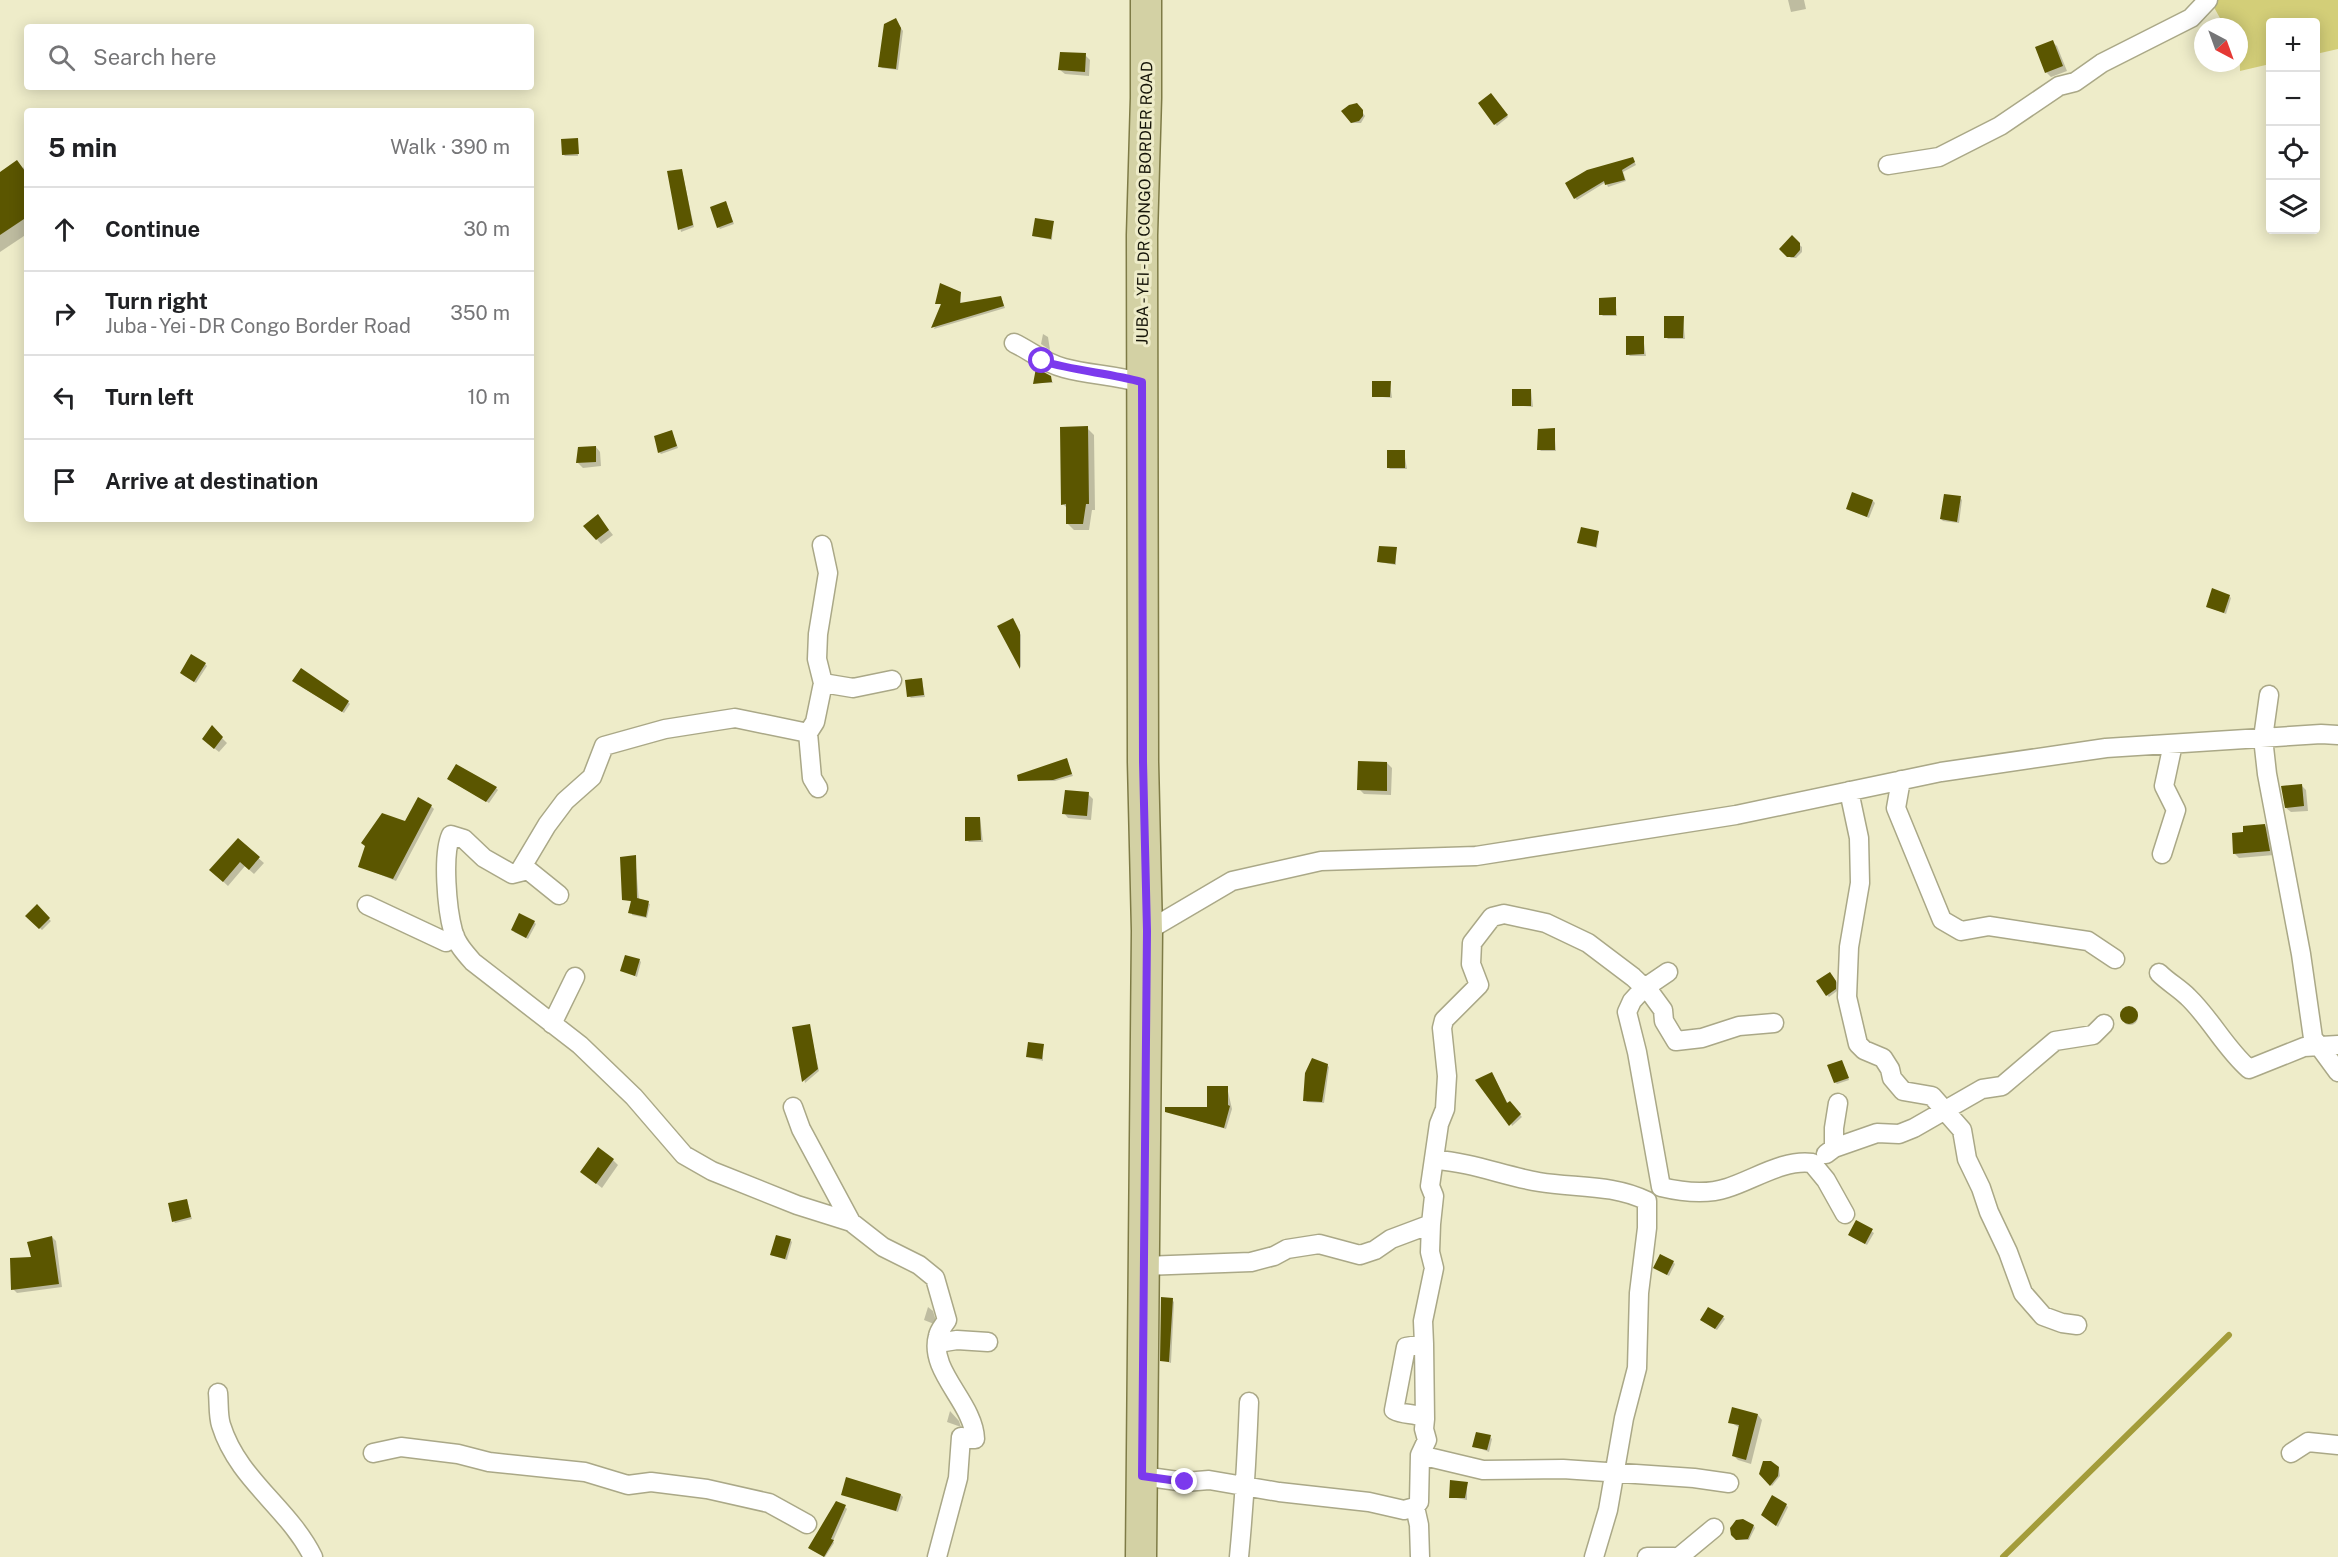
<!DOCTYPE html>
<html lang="en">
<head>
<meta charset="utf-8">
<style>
  body { margin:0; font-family:"Public Sans",sans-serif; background:#f6f6f6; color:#202124 }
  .controls { position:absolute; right:18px; top:18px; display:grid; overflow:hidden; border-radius:6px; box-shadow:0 3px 15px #0003 }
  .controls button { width:54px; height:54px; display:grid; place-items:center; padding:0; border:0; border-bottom:2px solid #e0e0e0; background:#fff; color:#202124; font:30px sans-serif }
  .compass { position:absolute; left:2194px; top:18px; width:54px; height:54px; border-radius:50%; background:#fff; box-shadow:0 3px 15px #0003; rotate:139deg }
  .stop { position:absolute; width:18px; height:18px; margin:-14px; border:4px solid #7c3aed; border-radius:50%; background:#fff }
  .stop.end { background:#7c3aed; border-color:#fff; box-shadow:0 2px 6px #0008 }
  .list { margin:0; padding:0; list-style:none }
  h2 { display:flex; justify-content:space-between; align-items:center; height:78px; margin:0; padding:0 24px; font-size:26px }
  h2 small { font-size:20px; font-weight:400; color:#757577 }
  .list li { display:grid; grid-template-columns:39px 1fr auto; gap:18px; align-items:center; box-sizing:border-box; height:84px; padding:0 24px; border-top:2px solid #e0e0e0 }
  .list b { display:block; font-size:22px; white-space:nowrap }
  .list p { margin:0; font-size:20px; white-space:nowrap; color:#757577 }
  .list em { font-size:20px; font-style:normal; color:#757577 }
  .icon { flex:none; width:33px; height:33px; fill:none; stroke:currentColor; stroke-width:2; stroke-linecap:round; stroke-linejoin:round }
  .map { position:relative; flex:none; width:2338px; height:1557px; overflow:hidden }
  .search { position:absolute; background:#fff; box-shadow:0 3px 15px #0003; left:24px; top:24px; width:510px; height:66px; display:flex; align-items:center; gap:15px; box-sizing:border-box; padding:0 21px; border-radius:6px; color:#757577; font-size:22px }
  .panel { position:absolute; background:#fff; box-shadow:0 3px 15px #0003; left:24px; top:108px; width:510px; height:414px; border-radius:6px }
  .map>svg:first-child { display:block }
  .green { fill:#d3ce78 }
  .shadow { fill:#0003 }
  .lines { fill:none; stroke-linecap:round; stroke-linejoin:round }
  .stream { stroke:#a39c3a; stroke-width:6 }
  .building { fill:#5b5600 }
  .street-casing { stroke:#aaa887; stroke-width:21 }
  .primary-casing { stroke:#7e7b46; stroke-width:33 }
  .street { stroke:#fff; stroke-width:18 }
  .primary { stroke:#d3d1a4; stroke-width:30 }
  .route { stroke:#7c3aed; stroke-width:8 }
  .labels { text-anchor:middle; stroke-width:6; stroke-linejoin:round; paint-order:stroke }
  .street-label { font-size:16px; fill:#151408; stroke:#eeecc9 }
</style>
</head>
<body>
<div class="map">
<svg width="2338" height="1557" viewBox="0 0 2338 1557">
  <rect width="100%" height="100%" fill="#eeecc9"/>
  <!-- green -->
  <path class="green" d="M 2213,0 L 2338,0 L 2338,49 L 2316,54 L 2316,22 L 2270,22 L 2270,64 L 2240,71 L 2239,27 L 2225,27 L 2211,2 Z"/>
  <!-- shadow -->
  <path class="shadow" d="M 1788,0 L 1804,0 L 1806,9 L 1791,12 Z
    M 897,22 L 903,31 L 898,70 L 882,68 L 880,66 Z
    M 2052,42 L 2057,46 L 2067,71 L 2051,77 L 2046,72 Z
    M 1085,55 L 1090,60 L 1089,76 L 1065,74 L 1060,70 Z
    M 1493,97 L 1508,117 L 1497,126 L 1495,124 Z
    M 1359,107 L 1365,116 L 1361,123 L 1351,123 L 1343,112 Z
    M 577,139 L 578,156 L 565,156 L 563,154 Z
    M 1634,161 L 1636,165 L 1623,172 L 1626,181 L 1608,187 L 1606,182 L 1577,200 L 1575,198 Z
    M 17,162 L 23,168 L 27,165 L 27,234 L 0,252 L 0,174 Z
    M 682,171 L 694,227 L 681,232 L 669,173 Z
    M 726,202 L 734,224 L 720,229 L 718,227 Z
    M 1053,222 L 1052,240 L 1033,236 Z
    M 1792,238 L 1802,247 L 1802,252 L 1796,258 L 1791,258 L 1781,249 Z
    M 960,294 L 961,304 L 1001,297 L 1005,308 L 934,329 L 942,305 L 937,303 Z
    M 1615,299 L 1617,316 L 1603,316 L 1601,314 Z
    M 1683,318 L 1685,339 L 1668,339 L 1666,337 Z
    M 1043,334 L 1048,337 L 1050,350 L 1041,344 Z
    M 1643,337 L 1646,356 L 1630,356 L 1628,354 Z
    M 1050,377 L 1053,383 L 1035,383 Z
    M 1390,383 L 1392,398 L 1373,396 Z
    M 1531,390 L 1533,407 L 1514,405 Z
    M 1087,428 L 1094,435 L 1095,510 L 1092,510 L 1089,530 L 1074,530 L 1067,523 L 1067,508 L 1063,504 Z
    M 1554,430 L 1556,451 L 1541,451 L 1539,449 Z
    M 672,432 L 678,448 L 661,454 L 659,452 Z
    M 596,447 L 600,452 L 601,466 L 583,468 L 578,463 Z
    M 1404,452 L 1407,469 L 1390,469 L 1388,467 Z
    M 1960,498 L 1962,500 L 1959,523 L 1943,521 L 1941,519 Z
    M 1873,501 L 1875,503 L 1869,518 L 1850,510 Z
    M 598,516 L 613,535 L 601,544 L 585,526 Z
    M 1598,532 L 1597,548 L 1579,543 Z
    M 1396,548 L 1396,565 L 1379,562 Z
    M 2229,596 L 2231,598 L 2226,614 L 2208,607 Z
    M 1014,622 L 1021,635 L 1021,668 L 999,627 Z
    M 205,664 L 207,666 L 196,683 L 183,675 Z
    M 922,680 L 925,697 L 911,698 L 909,696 Z
    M 295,683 L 348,702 L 350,704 L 344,713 Z
    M 212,728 L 227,743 L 219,752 L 209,744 Z
    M 1066,760 L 1073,776 L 1055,781 L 1019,780 Z
    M 1387,763 L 1392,768 L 1391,795 L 1364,794 L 1359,789 Z
    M 451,781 L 496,788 L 498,790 L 489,803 Z
    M 2301,785 L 2306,790 L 2308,811 L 2291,812 L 2286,808 Z
    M 1088,794 L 1093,799 L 1091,820 L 1068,818 L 1064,813 Z
    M 431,806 L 434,809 L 396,881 L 359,866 Z
    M 980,818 L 983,842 L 969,842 L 967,840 Z
    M 2264,825 L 2269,830 L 2274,855 L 2239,858 L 2234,853 L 2245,833 Z
    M 238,840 L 264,863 L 254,874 L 245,866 L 228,886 L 216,875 Z
    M 635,857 L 639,900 L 650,904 L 647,918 L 632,915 L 633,902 L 623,899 Z
    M 37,907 L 51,921 L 42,930 L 27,916 Z
    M 534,922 L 536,924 L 528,939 L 514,932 Z
    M 639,960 L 641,962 L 637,977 L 621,970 Z
    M 1832,975 L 1838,984 L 1837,991 L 1829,997 L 1827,995 Z
    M2122 1017a8 8 0 1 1 16 0a8 8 0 1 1-16 0Z
    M 809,1025 L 819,1071 L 805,1083 L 794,1028 Z
    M 1043,1045 L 1043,1061 L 1028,1057 Z
    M 1843,1064 L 1849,1080 L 1837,1084 L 1835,1082 Z
    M 1327,1065 L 1329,1067 L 1324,1103 L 1307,1102 L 1305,1100 Z
    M 1492,1073 L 1508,1104 L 1510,1103 L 1522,1117 L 1512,1126 Z
    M 1227,1087 L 1232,1109 L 1226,1129 L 1166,1111 L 1209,1108 Z
    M 613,1160 L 618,1165 L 602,1188 L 582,1172 Z
    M 187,1200 L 192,1219 L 175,1223 L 174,1221 Z
    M 1857,1222 L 1874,1233 L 1867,1245 L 1852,1237 Z
    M 52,1237 L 56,1241 L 62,1287 L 17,1293 L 13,1289 Z
    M 790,1240 L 792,1242 L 787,1260 L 771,1255 Z
    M 1673,1262 L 1675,1264 L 1669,1276 L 1655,1268 Z
    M 1172,1300 L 1174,1302 L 1171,1363 L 1162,1360 Z
    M 928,1307 L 933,1311 L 936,1321 L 934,1324 L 924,1320 Z
    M 1723,1317 L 1725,1319 L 1717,1330 L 1704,1322 Z
    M 950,1411 L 959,1421 L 961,1427 L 947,1422 Z
    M 1758,1415 L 1762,1420 L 1751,1464 L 1738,1460 L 1733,1455 L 1740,1428 L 1730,1422 Z
    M 1490,1437 L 1492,1439 L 1489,1452 L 1474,1446 Z
    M 1779,1468 L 1780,1476 L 1772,1486 L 1761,1474 Z
    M 1467,1483 L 1467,1500 L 1451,1497 Z
    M 842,1494 L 901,1495 L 903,1497 L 898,1512 Z
    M 1786,1505 L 1788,1507 L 1778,1527 L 1763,1515 Z
    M 845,1507 L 847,1509 L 833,1541 L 834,1543 L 825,1557 L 812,1550 Z
    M 1754,1526 L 1755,1528 L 1749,1540 L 1737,1540 Z"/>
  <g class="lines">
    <!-- stream -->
    <path class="stream" d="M 2003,1557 L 2229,1335"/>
  </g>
  <!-- building -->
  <path class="building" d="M 896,18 L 901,28 L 896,69 L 878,67 L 884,24 Z
    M 2053,40 L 2063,66 L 2045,73 L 2035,47 Z
    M 1060,52 L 1086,53 L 1085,72 L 1058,70 Z
    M 1491,93 L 1508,115 L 1494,125 L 1478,103 Z
    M 1357,103 L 1363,110 L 1363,116 L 1359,121 L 1351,123 L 1341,111 L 1349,105 Z
    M 578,138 L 579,154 L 562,155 L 561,139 Z
    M 1633,157 L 1635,162 L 1622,170 L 1625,180 L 1605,185 L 1604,181 L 1574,199 L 1565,183 L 1587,170 Z
    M 17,160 L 27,174 L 27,217 L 0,235 L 0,172 Z
    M 682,169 L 693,225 L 678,230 L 667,171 Z
    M 726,201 L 733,222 L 717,228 L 710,207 Z
    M 1035,218 L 1054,221 L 1051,239 L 1032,236 Z
    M 1792,235 L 1800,243 L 1800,250 L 1794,257 L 1787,257 L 1779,249 Z
    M 940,283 L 961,292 L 960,303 L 1001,296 L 1004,306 L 931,328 L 941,304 L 935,304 Z
    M 1616,297 L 1616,315 L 1599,315 L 1599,298 Z
    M 1664,316 L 1684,316 L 1683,338 L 1664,338 Z
    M 1626,336 L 1644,336 L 1644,354 L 1626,355 Z
    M 1036,368 L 1051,376 L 1052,382 L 1033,384 Z
    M 1372,381 L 1391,381 L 1390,397 L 1372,397 Z
    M 1512,389 L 1531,389 L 1531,406 L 1512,406 Z
    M 1088,426 L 1089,504 L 1086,504 L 1083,524 L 1066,524 L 1066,504 L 1061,505 L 1060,427 Z
    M 1555,428 L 1555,450 L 1537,450 L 1538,429 Z
    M 672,430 L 677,446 L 658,453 L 654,436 Z
    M 596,446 L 596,462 L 576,463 L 578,447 Z
    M 1387,450 L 1405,450 L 1405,468 L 1387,468 Z
    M 1852,492 L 1873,500 L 1867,517 L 1846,509 Z
    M 1944,494 L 1961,496 L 1957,522 L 1940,519 Z
    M 598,514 L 609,530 L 596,540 L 583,526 Z
    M 1581,527 L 1599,531 L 1596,547 L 1577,543 Z
    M 1379,546 L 1397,547 L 1395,564 L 1377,562 Z
    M 2212,588 L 2230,595 L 2224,613 L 2206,607 Z
    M 1013,618 L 1020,632 L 1020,669 L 997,626 Z
    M 191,654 L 206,663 L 194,682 L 180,673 Z
    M 301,668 L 349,701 L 342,712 L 292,681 Z
    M 922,678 L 924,695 L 907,697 L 905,680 Z
    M 212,725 L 223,737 L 214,749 L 202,739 Z
    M 1067,758 L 1072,774 L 1053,780 L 1018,781 L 1017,775 Z
    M 1358,761 L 1387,762 L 1387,791 L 1357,790 Z
    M 456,764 L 497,787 L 486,802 L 447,779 Z
    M 2302,784 L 2304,806 L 2285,808 L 2281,786 Z
    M 1065,790 L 1089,792 L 1087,816 L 1062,814 Z
    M 418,797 L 432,805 L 393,879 L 358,867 L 365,846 L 361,843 L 382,813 L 405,821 Z
    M 965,817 L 980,817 L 981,840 L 965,841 Z
    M 2265,824 L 2270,851 L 2233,854 L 2232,833 L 2243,832 L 2243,826 Z
    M 238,838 L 260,857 L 249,870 L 240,862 L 223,882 L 209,870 Z
    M 636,855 L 637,898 L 649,901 L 646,917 L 628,913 L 631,901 L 622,900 L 620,857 Z
    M 37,904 L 50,918 L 39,929 L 25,916 Z
    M 519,913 L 535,921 L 526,938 L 511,930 Z
    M 625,955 L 640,959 L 635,976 L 620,971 Z
    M 1830,972 L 1836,981 L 1836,989 L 1826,996 L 1816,981 Z
    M2120 1015a9 9 0 1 1 18 0a9 9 0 1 1-18 0Z
    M 810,1024 L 818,1069 L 802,1082 L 792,1027 Z
    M 1028,1042 L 1044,1044 L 1042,1059 L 1026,1057 Z
    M 1312,1058 L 1328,1064 L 1322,1102 L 1303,1101 L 1305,1073 Z
    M 1842,1060 L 1849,1078 L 1834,1083 L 1827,1065 Z
    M 1492,1072 L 1507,1103 L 1510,1101 L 1521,1114 L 1509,1126 L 1475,1080 Z
    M 1207,1086 L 1228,1086 L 1228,1105 L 1230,1106 L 1224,1128 L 1165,1112 L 1165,1107 L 1207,1107 Z
    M 598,1147 L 614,1159 L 596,1184 L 580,1172 Z
    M 187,1199 L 191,1217 L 172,1222 L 168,1203 Z
    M 1856,1220 L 1873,1229 L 1865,1244 L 1848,1235 Z
    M 776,1235 L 791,1239 L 785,1259 L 770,1255 Z
    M 52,1236 L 59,1284 L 11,1290 L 10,1258 L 31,1257 L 27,1242 Z
    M 1660,1254 L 1674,1261 L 1667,1275 L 1653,1268 Z
    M 1161,1297 L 1173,1298 L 1169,1362 L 1160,1361 Z
    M 1708,1307 L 1724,1316 L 1715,1329 L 1700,1320 Z
    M 1732,1407 L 1758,1414 L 1746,1460 L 1732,1456 L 1739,1425 L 1728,1423 Z
    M 1476,1432 L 1491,1435 L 1487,1450 L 1472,1447 Z
    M 1763,1461 L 1771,1461 L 1779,1467 L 1778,1476 L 1770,1486 L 1759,1474 Z
    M 846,1477 L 901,1494 L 896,1511 L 841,1495 Z
    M 1450,1480 L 1468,1482 L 1465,1498 L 1449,1498 Z
    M 1772,1495 L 1787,1504 L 1776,1526 L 1761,1515 Z
    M 836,1501 L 846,1505 L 831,1539 L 834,1540 L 824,1557 L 808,1548 Z
    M 1743,1519 L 1754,1525 L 1748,1539 L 1736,1540 L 1731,1535 L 1730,1528 L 1736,1520 Z"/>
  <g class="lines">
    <defs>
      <path id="street" d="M 1888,165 L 1939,157 L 2000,126 L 2059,86 L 2075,82 L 2102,63 L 2191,18 L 2208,0
        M 1014,343 C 1031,351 1044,363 1064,368 C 1090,375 1116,375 1142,383
        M 823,683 L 853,688 L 892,680
        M 2269,695 L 2263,738 L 2267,774 L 2301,954 L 2313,1038 L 2338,1072
        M 1901,780 L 1896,808 L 1942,920 L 1961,931 L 1989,926 L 2088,941 L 2115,959
        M 818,788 L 812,778 L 808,733 L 815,722 L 823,683 L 817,659 L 818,634 L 828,573 L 822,545
        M 1849,791 L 1859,838 L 1860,883 L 1849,947 L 1847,997 L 1858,1044 L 1864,1050 L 1883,1058 L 1890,1069 L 1892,1078 L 1903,1091 L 1932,1096 L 1962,1130 L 1967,1159 L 1981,1188 L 1989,1212 L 2008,1252 L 2023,1293 L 2043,1316 L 2062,1323 L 2077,1325
        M 2162,854 L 2176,810 L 2164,786 L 2173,744
        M 519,872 L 547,825 L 565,801 L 592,777 L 604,746 L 665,729 L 735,718 L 808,733
        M 559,895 L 528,870 L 512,874 L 484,858 L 464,839 L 451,835 C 442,855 447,909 453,931 C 456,943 465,953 473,962 L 580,1045 L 634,1097 L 684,1155 L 712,1171 L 797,1205 L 851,1222
        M 367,905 L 446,942 L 455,936
        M 1147,931 L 1232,881 L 1321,861 L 1476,856 L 1736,815 L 1941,772 L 2106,748 L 2321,734 L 2338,735
        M 1668,972 L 1643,989 L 1632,1001 L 1627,1012 L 1637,1052 L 1661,1187 C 1682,1192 1706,1195 1727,1188 C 1753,1180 1784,1159 1812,1163 L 1826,1180 L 1845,1214
        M 2159,973 C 2168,982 2179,988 2188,997 C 2211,1019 2225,1048 2249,1069 L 2304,1047 L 2338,1045
        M 552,1024 L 575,977
        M 793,1107 L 801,1129 L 851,1222 L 883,1247 L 919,1265 L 935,1278 L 947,1320 C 944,1325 939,1330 938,1336 C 928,1371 974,1403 975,1439 L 961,1437 L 958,1478 L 937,1557
        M 1834,1148 L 1877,1133 L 1899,1134 L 1914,1128 L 1982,1089 L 2002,1086 L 2055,1041 L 2093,1035 L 2104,1024
        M 1826,1154 L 1834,1148 L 1834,1128 L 1838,1103
        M 1435,1160 C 1471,1162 1504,1176 1539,1182 C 1575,1188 1613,1184 1647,1201 L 1647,1228 L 1639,1293 L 1637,1368 L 1624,1418 L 1608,1510 L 1594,1557
        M 1144,1266 L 1251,1262 L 1274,1256 L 1287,1249 L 1319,1244 L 1360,1255 L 1375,1250 L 1391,1239 L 1431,1224 L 1434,1196 L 1430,1186 L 1439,1124 L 1445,1109 L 1447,1076 L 1442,1028 L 1444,1020 L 1479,985 L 1471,964 L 1472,943 L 1492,917 L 1504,914 L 1546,923 L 1588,943 L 1633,977 L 1652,995 L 1663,1010 L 1664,1021 L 1676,1041 L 1702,1038 L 1739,1026 L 1774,1023
        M 938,1343 L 957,1340 L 988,1342
        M 1424,1344 L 1425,1419
        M 218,1393 C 219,1403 218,1416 221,1425 C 238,1480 289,1508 313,1557
        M 373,1453 L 401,1447 L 458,1454 L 489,1462 L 585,1472 L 628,1485 L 651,1482 L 707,1489 L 769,1503 L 807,1524
        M 2291,1453 L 2308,1442 L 2338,1445
        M 1420,1455 L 1427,1440 L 1424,1429 L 1425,1419 C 1416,1412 1405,1416 1394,1410 L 1406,1347 L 1424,1344 L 1423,1321 L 1434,1268 L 1430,1252 L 1431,1224
        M 1142,1476 L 1185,1482 L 1209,1480 L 1279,1492 L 1369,1502 L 1404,1510 L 1415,1507 L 1419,1502 L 1420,1455 L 1483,1470 L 1563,1469 L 1694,1478 L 1729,1483
        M 1415,1507 L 1419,1525 L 1420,1557
        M 1239,1557 C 1244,1505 1247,1454 1249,1402
        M 1647,1557 L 1674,1557
        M 1679,1557 L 1714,1528"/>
      <path id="primary" d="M 1141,1557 L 1147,931 L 1143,762 L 1142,235 L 1146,98 L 1146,0"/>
    </defs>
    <!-- street casing -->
    <use href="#street" class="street-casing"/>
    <!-- primary casing -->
    <use href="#primary" class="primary-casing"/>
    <!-- street -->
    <use href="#street" class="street"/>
    <!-- primary -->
    <use href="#primary" class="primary"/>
  </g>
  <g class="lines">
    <!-- route -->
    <path class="route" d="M 1042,361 C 1075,371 1109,373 1142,382 L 1143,762 L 1147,931 L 1142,1476 L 1185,1482"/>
  </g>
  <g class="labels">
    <!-- street labels -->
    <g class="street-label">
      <text transform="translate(1144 203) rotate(-89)" y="6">JUBA - YEI - DR CONGO BORDER ROAD</text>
    </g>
  </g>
</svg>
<div class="controls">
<button>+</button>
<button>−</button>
<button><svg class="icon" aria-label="locate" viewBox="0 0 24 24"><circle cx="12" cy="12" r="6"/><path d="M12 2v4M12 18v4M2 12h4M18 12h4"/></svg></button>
<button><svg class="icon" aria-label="layers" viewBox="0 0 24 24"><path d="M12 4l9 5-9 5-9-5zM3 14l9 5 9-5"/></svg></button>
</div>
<svg class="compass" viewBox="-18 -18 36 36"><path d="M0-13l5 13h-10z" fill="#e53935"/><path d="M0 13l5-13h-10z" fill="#757577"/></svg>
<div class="stop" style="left:1042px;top:361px"></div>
<div class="stop end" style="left:1185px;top:1482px"></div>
<div class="search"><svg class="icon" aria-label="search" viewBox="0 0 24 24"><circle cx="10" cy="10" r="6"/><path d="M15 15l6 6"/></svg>Search here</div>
<section class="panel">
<h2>5 min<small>Walk · 390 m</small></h2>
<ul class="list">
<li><svg class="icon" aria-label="ahead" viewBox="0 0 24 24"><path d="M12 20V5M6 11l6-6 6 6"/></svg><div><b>Continue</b></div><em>30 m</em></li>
<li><svg class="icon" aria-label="right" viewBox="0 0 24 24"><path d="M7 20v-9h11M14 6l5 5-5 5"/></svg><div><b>Turn right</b><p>Juba - Yei - DR Congo Border Road</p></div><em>350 m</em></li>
<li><svg class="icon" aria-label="left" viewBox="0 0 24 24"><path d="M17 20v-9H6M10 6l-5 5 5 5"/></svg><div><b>Turn left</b></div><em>10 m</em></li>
<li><svg class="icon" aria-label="arrive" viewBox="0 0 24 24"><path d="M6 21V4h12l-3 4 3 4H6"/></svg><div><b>Arrive at destination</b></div></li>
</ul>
</section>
</div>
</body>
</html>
